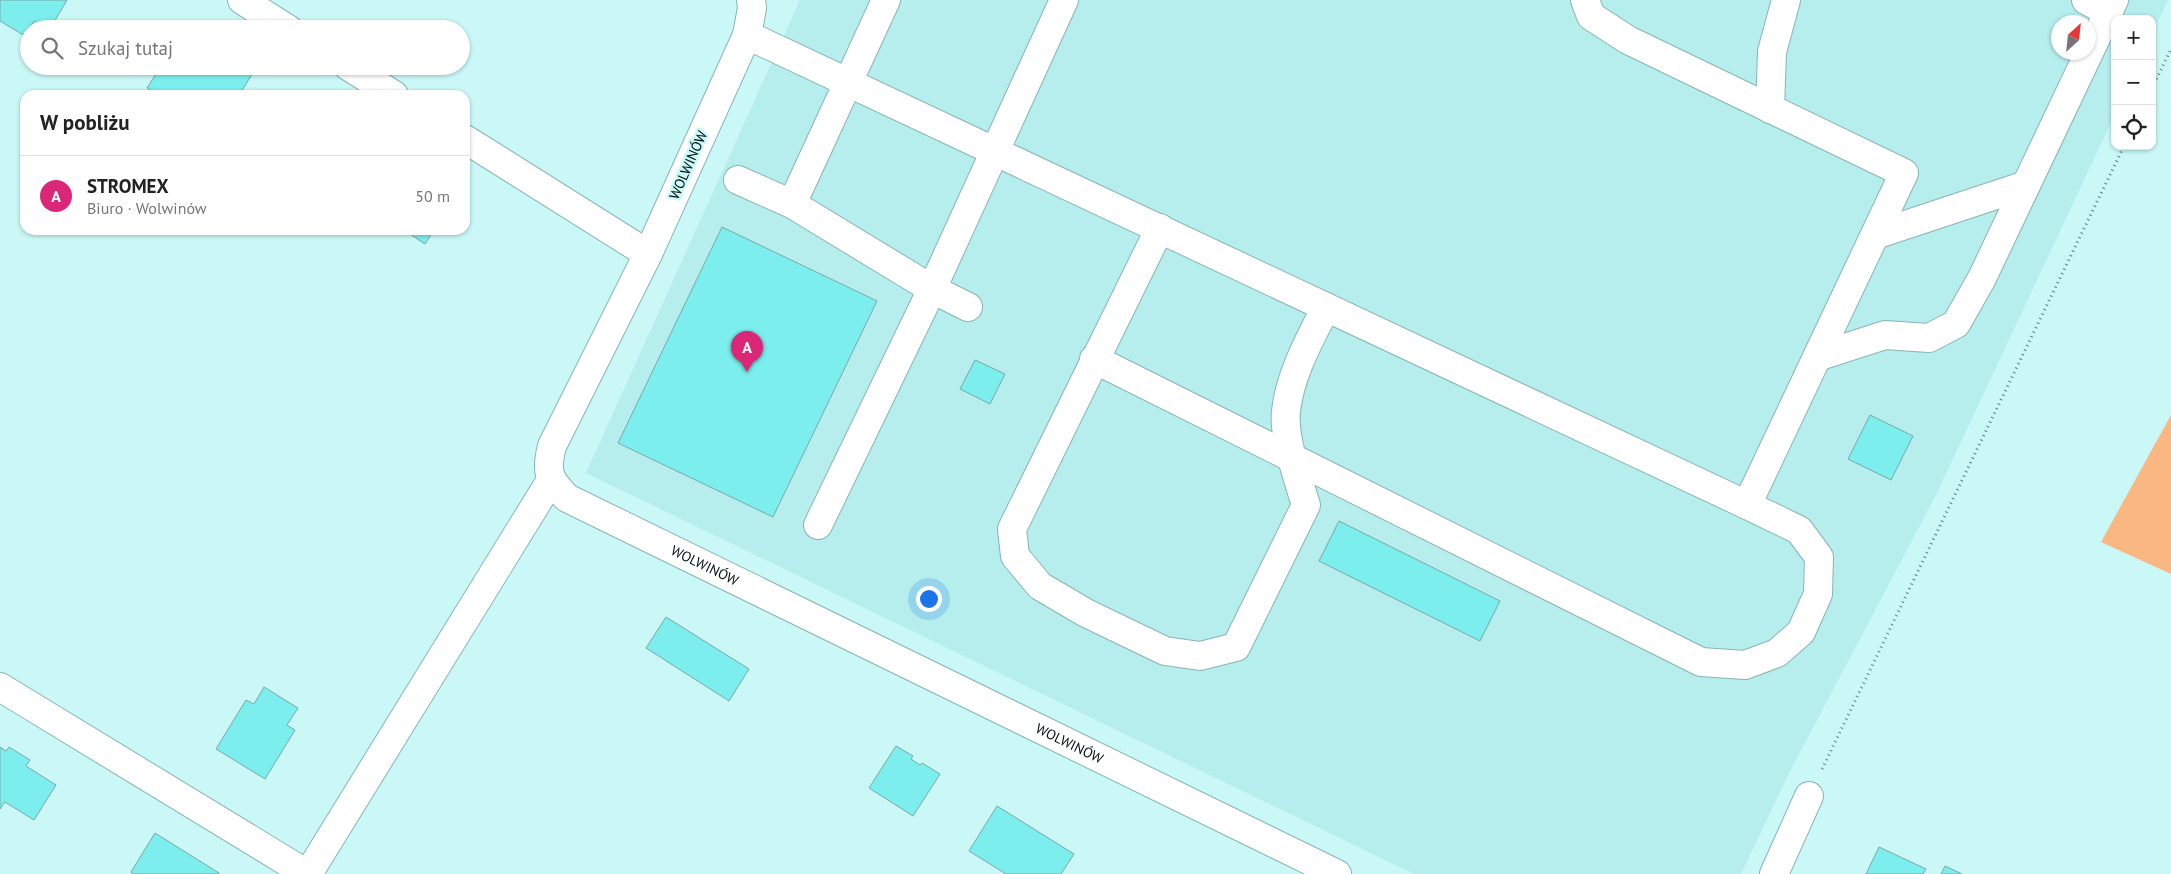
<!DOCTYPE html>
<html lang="pl">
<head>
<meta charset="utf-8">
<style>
  body { margin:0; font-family:"PT Sans",sans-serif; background:#f6f6f6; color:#222 }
  .controls { position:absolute; right:15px; top:15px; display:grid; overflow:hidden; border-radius:10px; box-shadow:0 1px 4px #0004 }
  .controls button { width:45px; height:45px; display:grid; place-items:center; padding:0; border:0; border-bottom:1px solid #e0e0e0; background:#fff; color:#222; font:25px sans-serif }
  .compass { position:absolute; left:2051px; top:15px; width:45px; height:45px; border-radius:50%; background:#fff; box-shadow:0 1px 4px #0004; rotate:27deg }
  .you { position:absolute; left:928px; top:598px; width:18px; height:18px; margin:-12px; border:4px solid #fff; border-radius:50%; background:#1a73e8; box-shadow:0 0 0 8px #1a73e833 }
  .badge { display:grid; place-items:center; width:32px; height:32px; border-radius:50%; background:#db2777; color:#fff; font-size:16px; font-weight:700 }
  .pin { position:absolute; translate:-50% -41px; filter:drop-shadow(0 1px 2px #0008) }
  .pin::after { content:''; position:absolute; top:26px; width:18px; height:15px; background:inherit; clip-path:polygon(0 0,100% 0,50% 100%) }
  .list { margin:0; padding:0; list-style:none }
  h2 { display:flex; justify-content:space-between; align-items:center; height:65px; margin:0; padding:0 20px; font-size:21px }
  h2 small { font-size:16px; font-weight:400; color:#767676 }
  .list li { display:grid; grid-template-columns:32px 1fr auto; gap:15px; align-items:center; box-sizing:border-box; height:80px; padding:0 20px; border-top:1px solid #e0e0e0 }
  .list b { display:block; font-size:19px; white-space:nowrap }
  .list p { margin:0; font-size:16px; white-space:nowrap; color:#767676 }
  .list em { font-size:16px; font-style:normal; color:#767676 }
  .icon { flex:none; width:28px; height:28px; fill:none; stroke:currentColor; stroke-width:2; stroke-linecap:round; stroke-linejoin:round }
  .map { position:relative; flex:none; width:2171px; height:874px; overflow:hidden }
  .search { position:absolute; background:#fff; box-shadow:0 1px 4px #0004; left:20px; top:20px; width:450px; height:55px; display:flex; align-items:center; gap:12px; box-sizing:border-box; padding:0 18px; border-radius:28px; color:#767676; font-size:19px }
  .panel { position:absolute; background:#fff; box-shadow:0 1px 4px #0004; left:20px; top:90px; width:450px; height:145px; border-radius:15px }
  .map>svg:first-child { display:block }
  .built { fill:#b5eeed; fill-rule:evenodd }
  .green { fill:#fab782 }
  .building { fill:#7beeed; stroke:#7ba8a7 }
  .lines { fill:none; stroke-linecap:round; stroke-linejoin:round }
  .minor-casing { stroke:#88b5b4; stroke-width:30 }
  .path { stroke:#638281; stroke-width:3; stroke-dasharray:1 4; stroke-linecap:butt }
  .minor { stroke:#fff; stroke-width:28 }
  .labels { text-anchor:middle; stroke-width:5; stroke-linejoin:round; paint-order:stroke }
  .street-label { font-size:14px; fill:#021110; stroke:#c9f8f7 }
</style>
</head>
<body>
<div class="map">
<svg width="2171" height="874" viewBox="0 0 2171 874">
  <rect width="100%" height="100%" fill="#c9f8f7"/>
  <!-- built -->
  <path class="built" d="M 800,0 L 2168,0 L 2152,34 L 2152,19 L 2115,19 L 2115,114 L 1936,495 L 1789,773 L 1741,874 L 1414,874 L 586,473 ZM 2058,22 L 2088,22 L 2088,52 L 2058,52 Z"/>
  <!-- green -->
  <path class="green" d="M 2171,415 L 2171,574 L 2101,542 Z"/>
  <!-- building -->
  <path class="building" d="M 0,0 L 67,0 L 50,29 L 34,21 L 25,36 L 0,21 Z
    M 161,66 L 254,66 L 256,68 L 239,95 L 158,95 L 147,88 Z
    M 722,227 L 877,301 L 773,517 L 618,443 Z
    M 404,230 L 434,230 L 425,244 Z
    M 975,360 L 1005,374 L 990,404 L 960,389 Z
    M 1870,415 L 1913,436 L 1891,480 L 1848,459 Z
    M 1339,521 L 1500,601 L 1480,641 L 1319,561 Z
    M 666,617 L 749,669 L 729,701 L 646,648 Z
    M 264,687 L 298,708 L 287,725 L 295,730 L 265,779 L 216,749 L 246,700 L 254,704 Z
    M 896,746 L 913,756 L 911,759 L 920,765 L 922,763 L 940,774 L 913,816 L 869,788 Z
    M 0,747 L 6,751 L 9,747 L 30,760 L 26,766 L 56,785 L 34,820 L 5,802 L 0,809 Z
    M 997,806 L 1074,854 L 1061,874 L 1006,874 L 969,851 Z
    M 155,833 L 219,873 L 219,874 L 133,874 L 131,872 Z
    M 1879,847 L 1926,869 L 1923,874 L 1866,874 Z
    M 1945,866 L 1962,874 L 1941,874 Z"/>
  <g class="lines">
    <defs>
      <g id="minor">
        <path d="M 242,0 L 288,29"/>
        <path id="s1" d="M 751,0 L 752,8 L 747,35 L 648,254 L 552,446 C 545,473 549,479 567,498 L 1337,874"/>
        <path d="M 2086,0 L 2109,12"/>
        <path d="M 747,35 L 1747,505 L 1904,173 L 1628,40 L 1591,16 L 1585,0"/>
        <path d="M 348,66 L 394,95"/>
        <path d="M 1770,109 L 1772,52 L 1786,0"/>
        <path d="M 465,139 L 648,254"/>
        <path d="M 738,180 L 792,204 L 932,289 L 968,307"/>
        <path d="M 792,204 L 886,0"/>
        <path d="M 1160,228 L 1012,529 L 1015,556 L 1040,586 L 1086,613 L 1165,651 L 1200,656 L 1236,647 L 1306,505 C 1298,479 1283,437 1286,411 C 1290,374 1310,339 1326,307"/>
        <path d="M 1875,235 L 2026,185"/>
        <path d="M 1817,357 L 1885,335 L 1929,338 L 1956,324 L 1982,278 L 2114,0"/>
        <path d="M 1094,359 L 1701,662 L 1745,665 L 1777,653 L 1801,632 L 1818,594 L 1819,557 L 1799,530 L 1747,505"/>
        <path d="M 818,525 L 932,289 L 1064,0"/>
        <path d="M 0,687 L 307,874"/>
        <path d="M 308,874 L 551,480"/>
        <path d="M 1774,874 L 1809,796"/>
      </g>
    </defs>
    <!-- minor casing -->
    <use href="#minor" class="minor-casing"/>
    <!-- path -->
    <path class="path" d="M 2152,88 L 2171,49
      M 1822,769 L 2124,146"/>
    <!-- minor -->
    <use href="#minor" class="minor"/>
  </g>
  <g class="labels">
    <!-- street labels -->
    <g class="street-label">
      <text transform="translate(688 165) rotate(-66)" y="5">WOLWINÓW</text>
      <text dy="5" stroke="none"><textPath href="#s1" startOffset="702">WOLWINÓW</textPath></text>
      <text dy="5" stroke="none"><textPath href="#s1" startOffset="1108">WOLWINÓW</textPath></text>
    </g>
  </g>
</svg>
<div class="controls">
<button>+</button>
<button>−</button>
<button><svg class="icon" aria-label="locate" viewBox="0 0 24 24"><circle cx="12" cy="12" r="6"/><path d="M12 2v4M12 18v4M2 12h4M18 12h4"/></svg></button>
</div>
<svg class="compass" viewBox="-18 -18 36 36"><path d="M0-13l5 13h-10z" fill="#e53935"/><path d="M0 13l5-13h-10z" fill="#767676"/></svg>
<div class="you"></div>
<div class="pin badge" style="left:747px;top:372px">A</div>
<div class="search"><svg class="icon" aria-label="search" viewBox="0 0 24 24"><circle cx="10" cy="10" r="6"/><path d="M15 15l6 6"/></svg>Szukaj tutaj</div>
<section class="panel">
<h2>W pobliżu<small></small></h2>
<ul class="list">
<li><span class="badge">A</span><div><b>STROMEX</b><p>Biuro · Wolwinów</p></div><em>50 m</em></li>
</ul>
</section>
</div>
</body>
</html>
